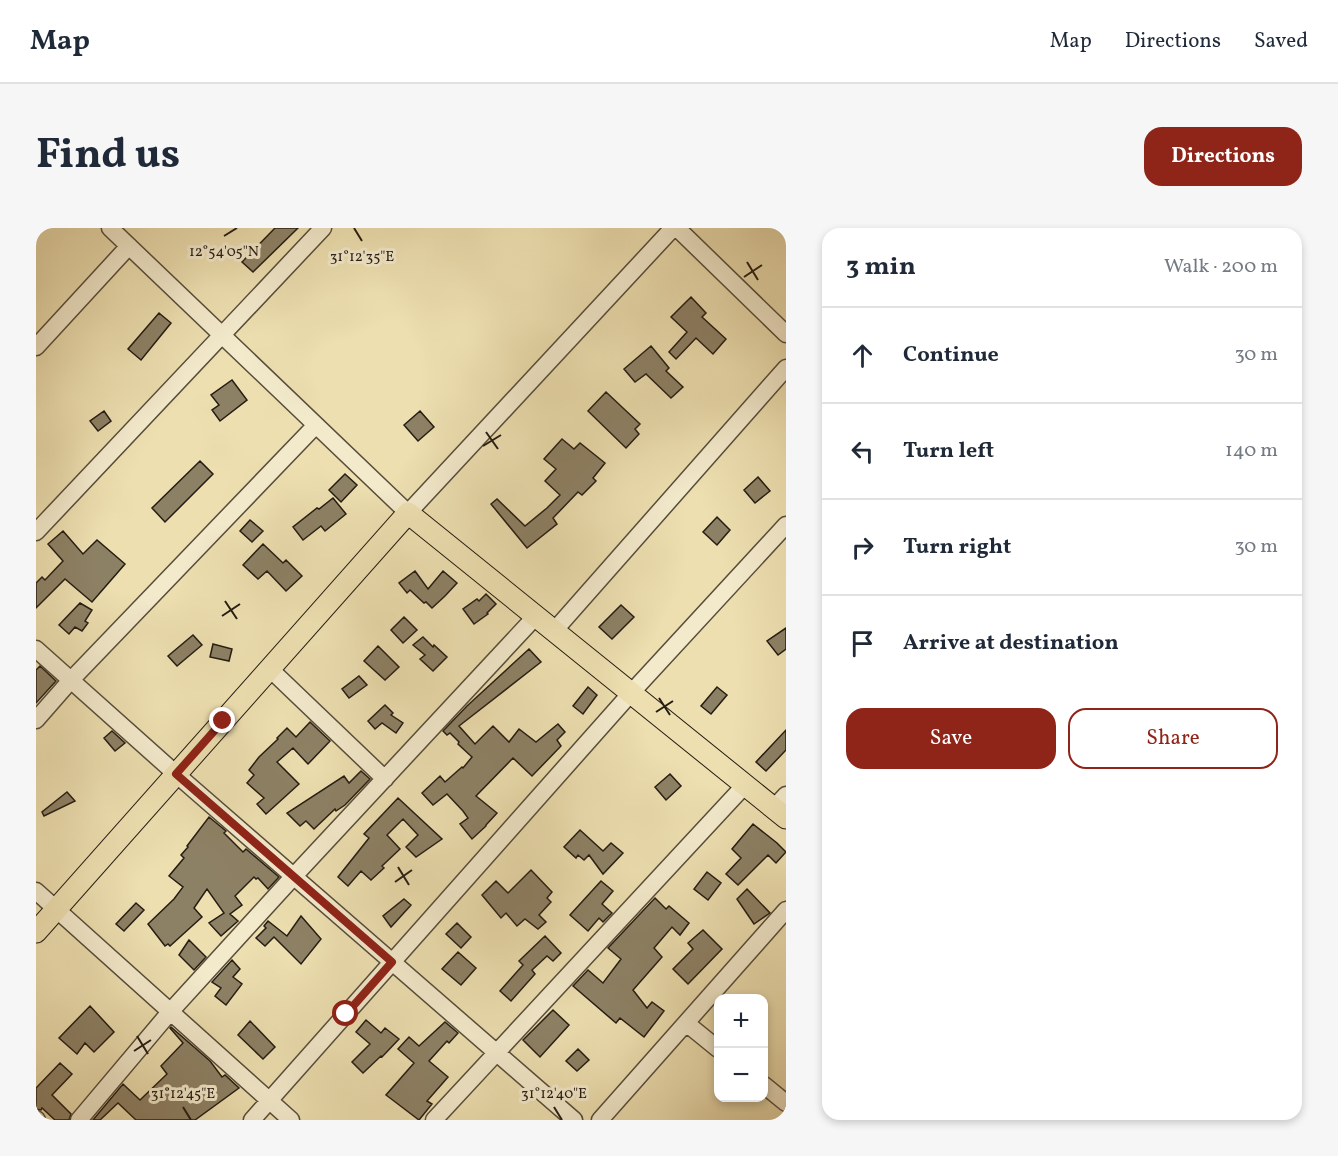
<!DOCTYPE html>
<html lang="en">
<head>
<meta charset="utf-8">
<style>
  body { margin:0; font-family:Vollkorn,serif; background:#f6f6f7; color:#1f2937 }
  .controls { position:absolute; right:18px; bottom:18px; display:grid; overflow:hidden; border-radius:12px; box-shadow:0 3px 9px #0003 }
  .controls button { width:54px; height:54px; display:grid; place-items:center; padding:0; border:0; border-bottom:2px solid #e0e1e3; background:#fff; color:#1f2937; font:30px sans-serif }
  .stop { position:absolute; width:18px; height:18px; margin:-14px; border:4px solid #8f2418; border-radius:50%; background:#fff }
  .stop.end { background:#8f2418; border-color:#fff; box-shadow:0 2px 6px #0008 }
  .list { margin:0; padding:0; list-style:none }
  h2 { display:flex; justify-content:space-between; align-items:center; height:78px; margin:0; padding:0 24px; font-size:26px }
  h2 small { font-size:20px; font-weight:400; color:#747a83 }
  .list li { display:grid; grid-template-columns:39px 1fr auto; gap:18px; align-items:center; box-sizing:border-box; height:96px; padding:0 24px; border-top:2px solid #e0e1e3 }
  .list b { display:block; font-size:22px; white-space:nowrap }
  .list em { font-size:20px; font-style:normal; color:#747a83 }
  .actions { display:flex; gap:12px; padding:18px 24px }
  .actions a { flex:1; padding:14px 0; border:2px solid #8f2418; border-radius:18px; text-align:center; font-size:21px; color:#8f2418 }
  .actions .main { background:#8f2418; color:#fff }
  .icon { flex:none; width:33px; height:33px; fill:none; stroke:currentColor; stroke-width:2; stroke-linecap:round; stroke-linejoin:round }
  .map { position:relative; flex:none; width:750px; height:892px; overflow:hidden; border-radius:18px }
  header { display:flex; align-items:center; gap:36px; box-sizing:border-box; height:84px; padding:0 30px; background:#fff; border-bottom:2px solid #e0e1e3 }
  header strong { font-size:28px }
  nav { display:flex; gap:33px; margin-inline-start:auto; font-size:21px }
  .intro { display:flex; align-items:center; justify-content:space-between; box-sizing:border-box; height:144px; padding:0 36px }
  h1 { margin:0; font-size:42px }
  .button { padding:15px 27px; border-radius:18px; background:#8f2418; color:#fff; font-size:21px; font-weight:700 }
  main { display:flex; gap:36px; padding:0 36px }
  aside { flex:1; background:#fff; border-radius:18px; box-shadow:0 3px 9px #0003 }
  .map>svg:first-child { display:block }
  .building { fill:#8d8165; stroke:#251c13; stroke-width:1.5 }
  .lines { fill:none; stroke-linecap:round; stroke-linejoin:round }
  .minor-casing { stroke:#574d3a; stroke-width:19 }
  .major-casing { stroke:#251c13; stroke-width:23 }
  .minor { stroke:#f3eacc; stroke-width:16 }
  .major { stroke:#eddfb0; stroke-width:21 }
  .route { stroke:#8f2418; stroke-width:8 }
  .ticks { fill:none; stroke:#251c13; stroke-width:2 }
  .ticks-label { font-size:15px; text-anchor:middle; fill:#251c13; stroke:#f3eacc; stroke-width:6; stroke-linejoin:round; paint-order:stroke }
</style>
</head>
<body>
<header>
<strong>Map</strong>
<nav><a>Map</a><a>Directions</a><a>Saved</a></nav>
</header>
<div class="intro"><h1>Find us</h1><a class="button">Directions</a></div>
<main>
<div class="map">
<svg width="750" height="892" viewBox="0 0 750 892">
  <rect width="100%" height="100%" fill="#eddfb0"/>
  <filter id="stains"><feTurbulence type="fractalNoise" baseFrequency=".00333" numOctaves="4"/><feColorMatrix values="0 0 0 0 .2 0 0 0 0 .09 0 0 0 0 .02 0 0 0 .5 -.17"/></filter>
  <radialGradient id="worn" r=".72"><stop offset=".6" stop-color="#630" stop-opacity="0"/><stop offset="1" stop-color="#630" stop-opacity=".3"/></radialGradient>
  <!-- building -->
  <path class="building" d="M 239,0 L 262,0 L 217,44 L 206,34 Z
    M 655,69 L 670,85 L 666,89 L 690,111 L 677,126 L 660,110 L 640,131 L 633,124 L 651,104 L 635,89 Z
    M 123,85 L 135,95 L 105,132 L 92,121 Z
    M 615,118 L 633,140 L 630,143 L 647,159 L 635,170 L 610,146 L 599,154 L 588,141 Z
    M 196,152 L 211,172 L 184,193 L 176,182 L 183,177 L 175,167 Z
    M 570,164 L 604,196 L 599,201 L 603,206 L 590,220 L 552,183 Z
    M 68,183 L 75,193 L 62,203 L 54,193 Z
    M 384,183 L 398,199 L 382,213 L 368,197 Z
    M 526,211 L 538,221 L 544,215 L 569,235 L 557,250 L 560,253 L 546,267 L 542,264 L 517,290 L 521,296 L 491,320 L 455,276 L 461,271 L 489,298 L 511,280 L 524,267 L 509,253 L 520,241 L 508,231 Z
    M 164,233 L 177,246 L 129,294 L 116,280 Z
    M 309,246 L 321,257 L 305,274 L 293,262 Z
    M 722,249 L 734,263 L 719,275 L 708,262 Z
    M 297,270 L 310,286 L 289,303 L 285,298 L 267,312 L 257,299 L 281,280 L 283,281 Z
    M 681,289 L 694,302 L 681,317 L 667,304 Z
    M 214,292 L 227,303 L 216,314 L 204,303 Z
    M 27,303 L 47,326 L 61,312 L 89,336 L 56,374 L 29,351 L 0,380 L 0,355 L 6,349 L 9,352 L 27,333 L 12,316 Z
    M 227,316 L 247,335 L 250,332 L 266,348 L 250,363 L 231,343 L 222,351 L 207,337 Z
    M 379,343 L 392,361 L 407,343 L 421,355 L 409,368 L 396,380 L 390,374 L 388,375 L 374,362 L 371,365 L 363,355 Z
    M 450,366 L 460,376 L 451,385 L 452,386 L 438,396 L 427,381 L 441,371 L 443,373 Z
    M 44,375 L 56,382 L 49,393 L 52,395 L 46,403 L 39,399 L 33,406 L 23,397 Z
    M 585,377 L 598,389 L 576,411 L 563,399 Z
    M 368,389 L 381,402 L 367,415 L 355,402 Z
    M 750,400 L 750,421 L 742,427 L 731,413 Z
    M 157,407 L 166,417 L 141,438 L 132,428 Z
    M 387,409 L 397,419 L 398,417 L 411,429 L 397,443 L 384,431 L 389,427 L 377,417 Z
    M 177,416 L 196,421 L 193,433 L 174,429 Z
    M 342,418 L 363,439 L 349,452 L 328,433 Z
    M 493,421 L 505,434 L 423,498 L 439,516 L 457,498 L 473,514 L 483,501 L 500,514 L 522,496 L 529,504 L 521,512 L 525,518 L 496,548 L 477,530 L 440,568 L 461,585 L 450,597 L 450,598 L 436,611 L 424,596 L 432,590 L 427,583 L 411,566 L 397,577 L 386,565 L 404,548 L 409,554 L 426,539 L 427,540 L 436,529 L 422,516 L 423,514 L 414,505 L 411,507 L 407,503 L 431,478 Z
    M 4,438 L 20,453 L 0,475 L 0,442 Z
    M 323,448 L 331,457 L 313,470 L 306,461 Z
    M 552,459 L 561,467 L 547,486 L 537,478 Z
    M 681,459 L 691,467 L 675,486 L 665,478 Z
    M 349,477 L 357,485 L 355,487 L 367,495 L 360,505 L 346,495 L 339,501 L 332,493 Z
    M 274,494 L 294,513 L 272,536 L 257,520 L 241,534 L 263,556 L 230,586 L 221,576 L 228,570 L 211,555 L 218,547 L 213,542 L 223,529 L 242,511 L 241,510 L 251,500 L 260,509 Z
    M 750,502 L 750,522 L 730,543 L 720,534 Z
    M 76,503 L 89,515 L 79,523 L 68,510 Z
    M 325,543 L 334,551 L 309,577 L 300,583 L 299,581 L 278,601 L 270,593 L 264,598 L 251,585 L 308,548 L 313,555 Z
    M 634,546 L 645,558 L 630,572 L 619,559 Z
    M 31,564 L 39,573 L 8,588 L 6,584 Z
    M 362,570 L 406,611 L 380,629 L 370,619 L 382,607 L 367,591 L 351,607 L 364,621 L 346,638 L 348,640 L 335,652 L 325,643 L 312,658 L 302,649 L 333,610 L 328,606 Z
    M 173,589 L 190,603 L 188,605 L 207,624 L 210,621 L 243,649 L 232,661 L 222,650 L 220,651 L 218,649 L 199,668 L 206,677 L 194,686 L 202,693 L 185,708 L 173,695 L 188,685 L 171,661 L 158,680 L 166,689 L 134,718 L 132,716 L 129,718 L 112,696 L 138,671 L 147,659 L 133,648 L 148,630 L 145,627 L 152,619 L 151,618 Z
    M 717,596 L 741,615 L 750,624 L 740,635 L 732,627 L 702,657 L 690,646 L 705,630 L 696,621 Z
    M 544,602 L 567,623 L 575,615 L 587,625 L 567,646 L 553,627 L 548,632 L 542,627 L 540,630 L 528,619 Z
    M 495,642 L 516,664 L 511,670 L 515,674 L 503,687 L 510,694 L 502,701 L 489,691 L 481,698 L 470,685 L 465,690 L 446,667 L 460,653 L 472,665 Z
    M 671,644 L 685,655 L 672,672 L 658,661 Z
    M 565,653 L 577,663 L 566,676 L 576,685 L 567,694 L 563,690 L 552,703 L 534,687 Z
    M 711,661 L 734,685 L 718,696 L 701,671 Z
    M 619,670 L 630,681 L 633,678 L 653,695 L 644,707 L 636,699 L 618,720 L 626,729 L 597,762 L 611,780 L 616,774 L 628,783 L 608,809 L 584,790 L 580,795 L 537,758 L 552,742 L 567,755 L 585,731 L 572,720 Z
    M 368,671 L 375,677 L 355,699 L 347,688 Z
    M 100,675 L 108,682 L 88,703 L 80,696 Z
    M 265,688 L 285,711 L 265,736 L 238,709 L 229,718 L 220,710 L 230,700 L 228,698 L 232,693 L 251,708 Z
    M 421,695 L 435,709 L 425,720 L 410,706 Z
    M 667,702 L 686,721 L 652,756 L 637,741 L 657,721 L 652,715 Z
    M 509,708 L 525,725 L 517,733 L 511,728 L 496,742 L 499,746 L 475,773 L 464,763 L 487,737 L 483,733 Z
    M 153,712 L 170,729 L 158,742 L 143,727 Z
    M 422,724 L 440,740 L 425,757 L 406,741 Z
    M 196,732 L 204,741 L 197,749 L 206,756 L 190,777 L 179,768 L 185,760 L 176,754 Z
    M 54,778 L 78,804 L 58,824 L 49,815 L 41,826 L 23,810 Z
    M 517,782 L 533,797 L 504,829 L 487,812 Z
    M 330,792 L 345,805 L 349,800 L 363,811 L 346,829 L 345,828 L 327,845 L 316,834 L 334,816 L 320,804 Z
    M 214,793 L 239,819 L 227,831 L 202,807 Z
    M 409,794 L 422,805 L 413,815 L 411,813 L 393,833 L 412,849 L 391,873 L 396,876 L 383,892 L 350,867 L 378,835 L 362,821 L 373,809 L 383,818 Z
    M 135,799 L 174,833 L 186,849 L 189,847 L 203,860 L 159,892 L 100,892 L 82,875 L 64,892 L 57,892 L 87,856 L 104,872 L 131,846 L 125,838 L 147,815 L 134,800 Z
    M 542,821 L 553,832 L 541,843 L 530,833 Z
    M 24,835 L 36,846 L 16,867 L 35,886 L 33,892 L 19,892 L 6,880 L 5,882 L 0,881 L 0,860 Z"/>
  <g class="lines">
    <defs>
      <path id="minor" d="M 74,0 L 372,285 L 637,0
        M 641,0 L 750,106
        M 0,119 L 93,18
        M 0,304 L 287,0
        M 518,403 L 750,140
        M 0,421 L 140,546 L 538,892
        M 234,441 L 349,551
        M 0,492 L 35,452 L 280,197
        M 738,580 L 750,567
        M 0,663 L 255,892
        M 650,795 L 682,821
        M 728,857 L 750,875
        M 0,891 L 1,892
        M 43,892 L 134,784 L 258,648 L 500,388
        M 216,892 L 595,465 L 750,297
        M 398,892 L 709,557
        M 564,892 L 750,682"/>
      <path id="major" d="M 0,704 L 372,285 L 750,590"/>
    </defs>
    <!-- minor casing -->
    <use href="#minor" class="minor-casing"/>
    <!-- major casing -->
    <use href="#major" class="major-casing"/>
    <!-- minor -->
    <use href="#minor" class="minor"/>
    <!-- major -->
    <use href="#major" class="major"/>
  </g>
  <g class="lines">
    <!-- route -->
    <path class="route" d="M 187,493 L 140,546 L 356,734 L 310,786"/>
  </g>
  <!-- ticks -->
  <path class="ticks" d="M 318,0 L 326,13M 188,8 L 201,0M 711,34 L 722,52M 708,49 L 726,37M 450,204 L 462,221M 447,218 L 465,207M 189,373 L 201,391M 186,388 L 204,376M 623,470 L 634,487M 620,484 L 637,473M 362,639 L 373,657M 359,654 L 376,642M 101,808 L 112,826M 98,823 L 115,812M 147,879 L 155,892M 518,879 L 526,892"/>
  <g class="ticks-label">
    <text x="188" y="28">12°54'05"N</text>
    <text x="326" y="33">31°12'35"E</text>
    <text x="147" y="870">31°12'45"E</text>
    <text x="518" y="870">31°12'40"E</text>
  </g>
  <rect width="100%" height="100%" filter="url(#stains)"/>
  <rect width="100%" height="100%" fill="url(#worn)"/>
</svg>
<div class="controls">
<button>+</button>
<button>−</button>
</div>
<div class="stop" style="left:310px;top:786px"></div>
<div class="stop end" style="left:187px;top:493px"></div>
</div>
<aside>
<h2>3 min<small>Walk · 200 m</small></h2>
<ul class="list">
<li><svg class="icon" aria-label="ahead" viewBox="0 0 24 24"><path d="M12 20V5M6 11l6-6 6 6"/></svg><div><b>Continue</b></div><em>30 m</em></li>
<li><svg class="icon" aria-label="left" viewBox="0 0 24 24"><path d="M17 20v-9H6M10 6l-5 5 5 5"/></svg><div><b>Turn left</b></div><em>140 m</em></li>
<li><svg class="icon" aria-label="right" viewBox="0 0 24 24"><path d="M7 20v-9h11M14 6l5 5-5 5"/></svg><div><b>Turn right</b></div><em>30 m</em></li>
<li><svg class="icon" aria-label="arrive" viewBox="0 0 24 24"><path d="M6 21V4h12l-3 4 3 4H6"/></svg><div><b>Arrive at destination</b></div></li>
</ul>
<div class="actions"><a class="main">Save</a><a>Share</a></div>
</aside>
</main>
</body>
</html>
